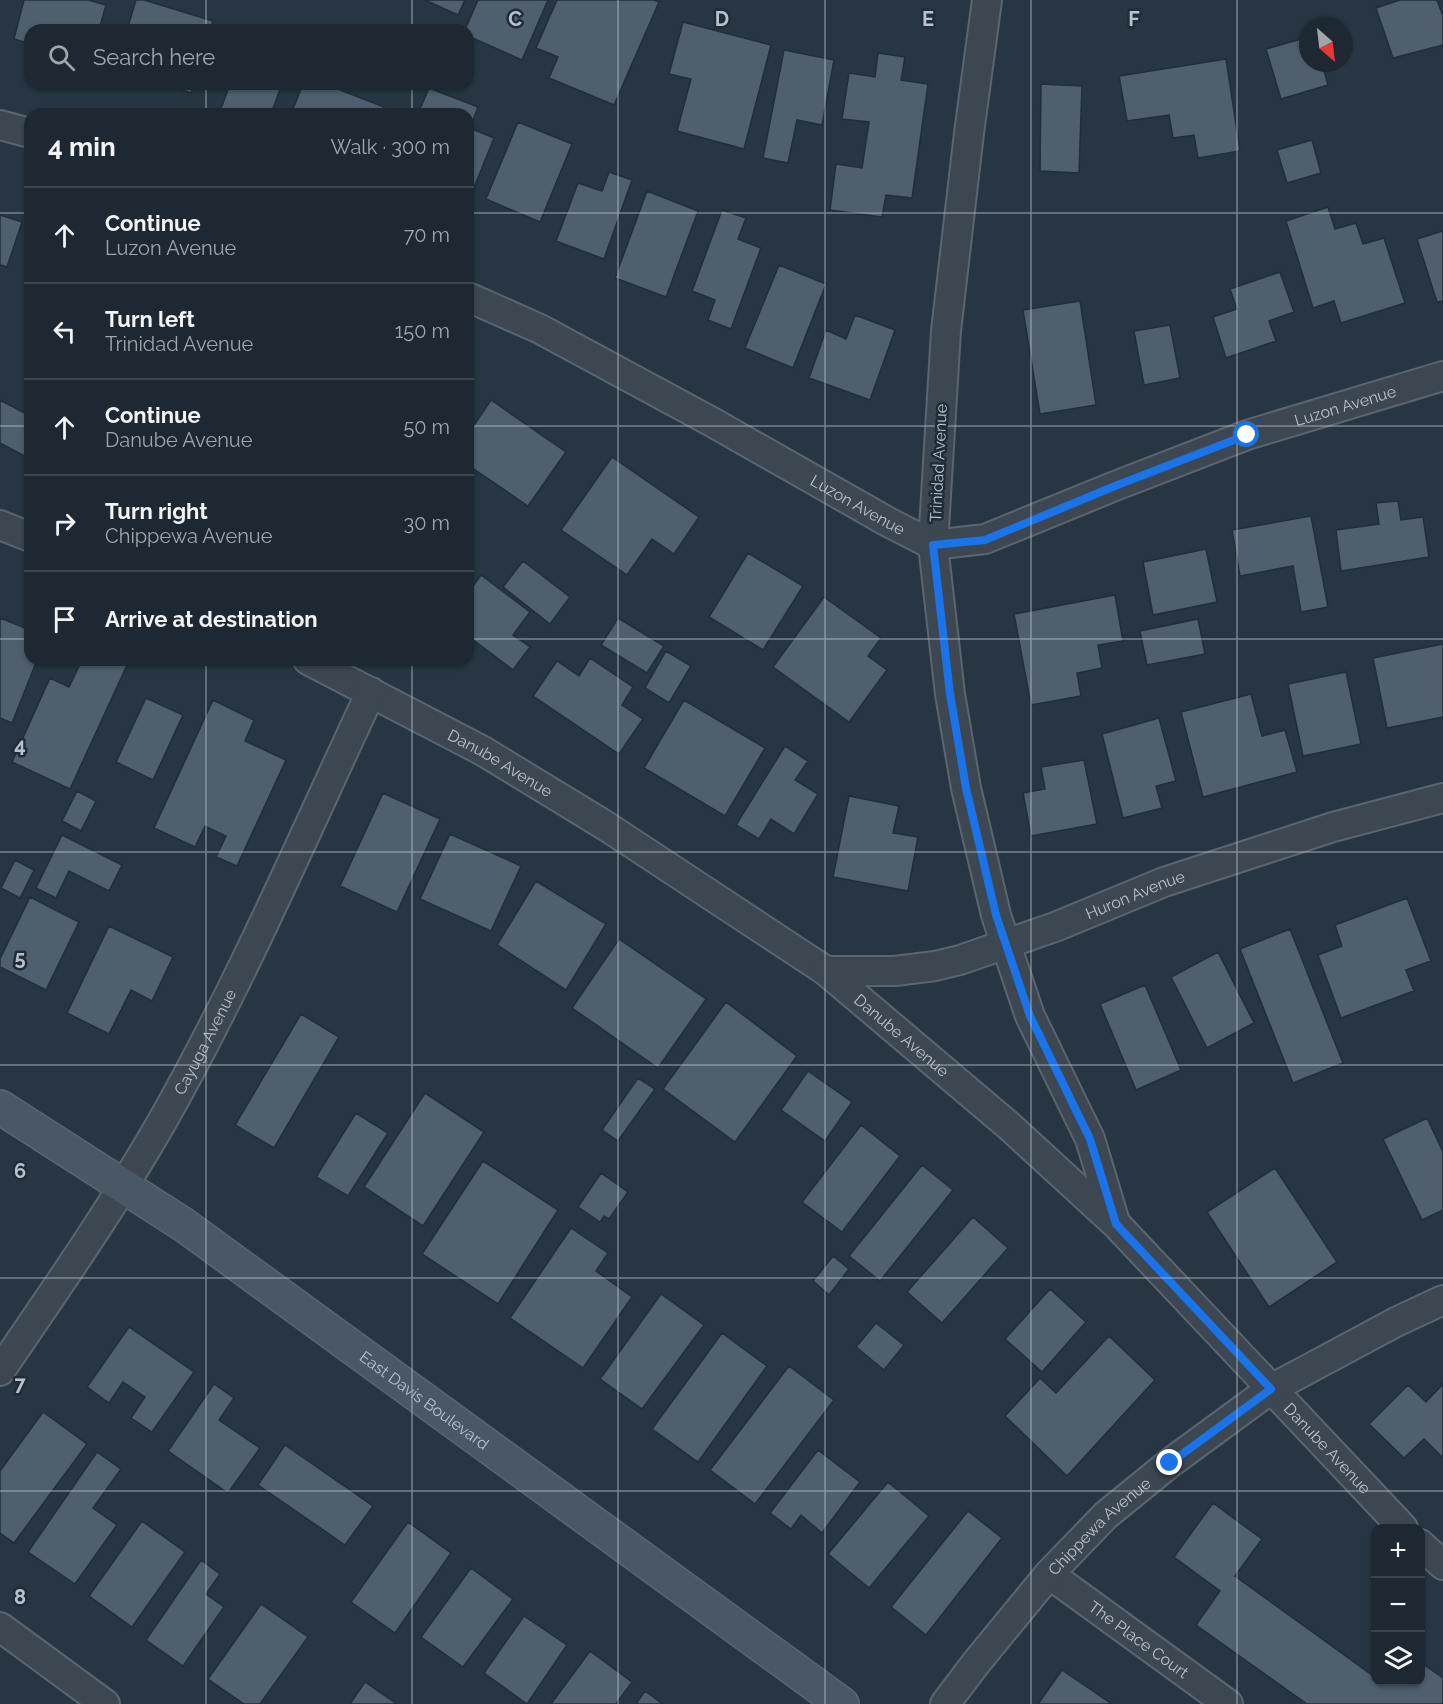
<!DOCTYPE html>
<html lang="en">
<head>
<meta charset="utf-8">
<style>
  body { margin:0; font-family:Raleway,sans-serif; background:#25303a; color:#f1f3f6 }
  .controls { position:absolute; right:18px; bottom:18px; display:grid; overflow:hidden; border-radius:12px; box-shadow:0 2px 4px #0004 }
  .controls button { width:54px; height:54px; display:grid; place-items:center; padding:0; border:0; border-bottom:2px solid #3b444d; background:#1d2832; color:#f1f3f6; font:30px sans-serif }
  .compass { position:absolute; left:1299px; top:18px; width:54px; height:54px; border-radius:50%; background:#1d2832; box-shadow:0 2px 4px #0004; rotate:152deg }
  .stop { position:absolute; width:18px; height:18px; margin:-14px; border:4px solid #1a73e8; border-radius:50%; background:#fff }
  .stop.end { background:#1a73e8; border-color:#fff; box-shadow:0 2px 6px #0008 }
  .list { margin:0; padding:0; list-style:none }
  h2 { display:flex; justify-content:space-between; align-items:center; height:78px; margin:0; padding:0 24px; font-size:26px }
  h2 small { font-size:20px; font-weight:400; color:#a0a6ac }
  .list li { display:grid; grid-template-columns:39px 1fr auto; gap:18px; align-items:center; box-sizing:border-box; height:96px; padding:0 24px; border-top:2px solid #3b444d }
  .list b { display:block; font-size:22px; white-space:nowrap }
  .list p { margin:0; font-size:20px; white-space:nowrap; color:#a0a6ac }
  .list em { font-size:20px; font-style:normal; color:#a0a6ac }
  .icon { flex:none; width:33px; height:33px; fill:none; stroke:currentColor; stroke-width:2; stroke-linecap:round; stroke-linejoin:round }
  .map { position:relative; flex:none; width:1443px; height:1704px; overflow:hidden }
  .search { position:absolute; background:#1d2832; box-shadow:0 2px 4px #0004; left:24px; top:24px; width:450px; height:66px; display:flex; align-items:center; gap:15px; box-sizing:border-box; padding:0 21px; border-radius:18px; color:#a0a6ac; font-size:22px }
  .panel { position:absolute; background:#1d2832; box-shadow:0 2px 4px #0004; left:24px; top:108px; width:450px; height:558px; border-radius:18px }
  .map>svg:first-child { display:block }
  .building { fill:#505f6d; stroke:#222e39; stroke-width:1.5 }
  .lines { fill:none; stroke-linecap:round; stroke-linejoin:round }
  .street-casing { stroke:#5a656f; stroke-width:32 }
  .secondary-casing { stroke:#5a656f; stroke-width:36 }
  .street { stroke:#3c4752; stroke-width:28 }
  .secondary { stroke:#4a5765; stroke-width:33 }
  .route { stroke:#1a73e8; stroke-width:8 }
  .grid { fill:none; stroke:#b9c2cc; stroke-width:1.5; stroke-opacity:0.55 }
  .labels { text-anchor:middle; stroke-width:5; stroke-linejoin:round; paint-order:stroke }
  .street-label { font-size:16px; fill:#b9c2cc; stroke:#202c37 }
  .grid-label { font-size:20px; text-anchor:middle; font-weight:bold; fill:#b9c2cc; stroke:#202c37; stroke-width:5; stroke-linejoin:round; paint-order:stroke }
</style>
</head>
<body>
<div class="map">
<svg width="1443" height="1704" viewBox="0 0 1443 1704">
  <rect width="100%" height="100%" fill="#273642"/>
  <!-- building -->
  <path class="building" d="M 24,0 L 88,0 L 106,5 L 99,30 L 30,30 L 30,44 L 14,39 Z
    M 136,0 L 144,0 L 213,21 L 210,30 L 127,30 Z
    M 425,0 L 465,0 L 458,15 Z
    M 478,0 L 548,0 L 522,60 L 468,36 L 468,30 L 465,30 Z
    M 557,0 L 654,0 L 659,2 L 614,105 L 549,78 L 558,57 L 536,48 Z
    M 1400,0 L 1437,0 L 1443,16 L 1443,45 L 1393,58 L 1376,8 Z
    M 683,22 L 771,45 L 744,149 L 677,131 L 691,79 L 669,74 Z
    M 1308,37 L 1308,63 L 1322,63 L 1328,85 L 1281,99 L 1266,49 Z
    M 784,50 L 834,60 L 822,125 L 797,120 L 788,163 L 763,158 Z
    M 878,53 L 905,57 L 901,80 L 928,84 L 912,198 L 886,195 L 882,217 L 830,210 L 836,164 L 862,168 L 869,122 L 842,119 L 849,73 L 875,77 Z
    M 1226,59 L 1240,151 L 1198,158 L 1194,135 L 1173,138 L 1169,115 L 1127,121 L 1119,76 Z
    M 163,84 L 194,84 L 191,93 Z
    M 230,84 L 282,84 L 271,114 L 219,114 Z
    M 303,84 L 325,84 L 384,107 L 381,114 L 291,114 Z
    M 1041,84 L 1082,86 L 1079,173 L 1040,171 Z
    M 429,88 L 478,107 L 470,128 L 494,138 L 469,200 L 468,114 L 418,114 Z
    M 518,122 L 572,144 L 540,222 L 486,199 Z
    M 1312,140 L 1321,173 L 1287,183 L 1277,150 Z
    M 609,172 L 632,180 L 604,259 L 556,241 L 578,183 L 602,191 Z
    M 647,191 L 698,211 L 666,297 L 615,278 Z
    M 1328,207 L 1335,229 L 1356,223 L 1363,244 L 1384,238 L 1405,303 L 1341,323 L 1334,301 L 1313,308 L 1286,221 Z
    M 722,210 L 746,218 L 738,239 L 761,248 L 731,329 L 708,320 L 715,300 L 692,291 Z
    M 0,215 L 22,222 L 7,267 L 0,265 Z
    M 1443,231 L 1443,301 L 1437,302 L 1417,239 Z
    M 779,265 L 826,284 L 793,368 L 745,348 Z
    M 1280,272 L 1294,312 L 1269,321 L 1276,341 L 1226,358 L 1213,317 L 1237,309 L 1230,289 Z
    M 1080,301 L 1096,405 L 1040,414 L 1023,310 Z
    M 855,315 L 895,330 L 870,400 L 809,378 L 826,330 L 846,339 Z
    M 1170,325 L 1180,378 L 1144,385 L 1134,331 Z
    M 0,400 L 30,416 L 30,459 L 0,443 Z
    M 491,400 L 566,452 L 528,506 L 468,465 L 468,434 Z
    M 612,457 L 699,517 L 674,554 L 652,539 L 627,575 L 561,530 Z
    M 1398,501 L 1401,520 L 1423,517 L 1429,557 L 1341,571 L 1336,530 L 1379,524 L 1376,503 Z
    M 1311,516 L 1328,607 L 1301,612 L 1293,566 L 1240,576 L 1232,530 Z
    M 1206,549 L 1217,602 L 1153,615 L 1143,562 Z
    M 748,553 L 803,586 L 763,650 L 709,617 Z
    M 523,561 L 570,597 L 550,624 L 503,587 Z
    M 481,575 L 530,612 L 513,635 L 530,647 L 513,670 L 468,636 L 468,593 Z
    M 1115,595 L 1123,641 L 1098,645 L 1102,668 L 1077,673 L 1081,696 L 1031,705 L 1014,614 Z
    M 824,597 L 881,638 L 868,656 L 887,670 L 849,722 L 773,667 Z
    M 0,618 L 30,630 L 30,660 L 37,660 L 12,723 L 0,718 Z
    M 618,618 L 664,646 L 647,673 L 601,645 Z
    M 1198,619 L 1205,654 L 1147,665 L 1140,631 Z
    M 1443,644 L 1443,717 L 1387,728 L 1373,658 Z
    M 666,651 L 691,666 L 669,703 L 645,688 Z
    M 590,658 L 633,687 L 622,705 L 643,719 L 619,754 L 533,696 L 557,661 L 579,676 Z
    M 82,660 L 121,660 L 128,663 L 70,789 L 12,762 L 50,678 L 69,687 Z
    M 1346,672 L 1361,744 L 1303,756 L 1288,684 Z
    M 1251,694 L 1262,736 L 1285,730 L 1297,772 L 1203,797 L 1181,712 Z
    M 146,698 L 183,715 L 153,780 L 116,762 Z
    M 213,700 L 254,720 L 245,741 L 286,760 L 237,866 L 216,857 L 226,836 L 205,826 L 195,847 L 154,828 Z
    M 684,700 L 765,748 L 725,816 L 644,768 Z
    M 1159,718 L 1176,781 L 1156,786 L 1162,808 L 1123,818 L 1102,734 Z
    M 785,746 L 808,761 L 795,780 L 818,794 L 794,834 L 771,819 L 759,839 L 736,825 Z
    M 1084,760 L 1097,824 L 1031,836 L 1023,793 L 1045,789 L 1041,767 Z
    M 77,791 L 96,801 L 81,831 L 62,821 Z
    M 383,793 L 440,819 L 397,912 L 340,886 Z
    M 849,796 L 899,806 L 893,833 L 918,837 L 908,891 L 833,877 Z
    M 450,834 L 521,866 L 491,931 L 420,899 Z
    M 62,835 L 122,865 L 109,891 L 69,871 L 56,898 L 36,888 Z
    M 15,860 L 34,870 L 20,898 L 1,888 Z
    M 536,881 L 606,924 L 566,990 L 497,945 Z
    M 30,897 L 79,922 L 46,990 L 0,967 L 0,959 Z
    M 1407,898 L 1431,961 L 1406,970 L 1414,991 L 1341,1018 L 1318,955 L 1342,946 L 1335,925 Z
    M 109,926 L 173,957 L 152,1001 L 131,990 L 109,1034 L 67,1013 Z
    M 1290,929 L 1343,1063 L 1293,1083 L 1240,949 Z
    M 619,939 L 706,999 L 658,1068 L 572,1008 Z
    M 1218,952 L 1254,1023 L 1207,1048 L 1171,977 Z
    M 1145,985 L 1181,1070 L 1136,1090 L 1100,1004 Z
    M 726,1002 L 797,1056 L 735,1142 L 663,1089 Z
    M 301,1014 L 339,1037 L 274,1148 L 235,1125 Z
    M 808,1071 L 852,1102 L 825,1141 L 781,1110 Z
    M 638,1078 L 655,1089 L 618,1141 L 602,1130 Z
    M 425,1093 L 484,1132 L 423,1226 L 364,1187 Z
    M 356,1113 L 388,1133 L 348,1196 L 316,1177 Z
    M 1427,1118 L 1443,1152 L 1443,1210 L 1422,1220 L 1383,1139 Z
    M 861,1125 L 900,1156 L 842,1232 L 802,1202 Z
    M 483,1161 L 558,1210 L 498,1304 L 422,1254 Z
    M 922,1165 L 953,1190 L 880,1281 L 849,1256 Z
    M 1275,1168 L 1337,1262 L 1269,1307 L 1207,1212 Z
    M 601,1173 L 628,1192 L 609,1219 L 604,1216 L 600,1222 L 578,1207 Z
    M 973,1217 L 1008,1248 L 942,1323 L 907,1292 Z
    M 571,1228 L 608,1253 L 596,1271 L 632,1297 L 583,1368 L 510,1318 Z
    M 833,1256 L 849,1269 L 829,1295 L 813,1281 Z
    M 1050,1289 L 1086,1322 L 1042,1372 L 1005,1339 Z
    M 661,1294 L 704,1325 L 642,1409 L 600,1379 Z
    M 876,1323 L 904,1345 L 884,1370 L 856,1347 Z
    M 129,1327 L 194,1372 L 152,1432 L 131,1418 L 145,1397 L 123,1382 L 109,1403 L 87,1387 Z
    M 722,1333 L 767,1366 L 698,1462 L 652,1429 Z
    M 1109,1336 L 1155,1380 L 1067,1476 L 1005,1416 L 1040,1378 L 1056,1393 Z
    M 789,1366 L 834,1400 L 755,1504 L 710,1470 Z
    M 214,1384 L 234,1398 L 219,1420 L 260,1448 L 228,1493 L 168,1451 Z
    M 1443,1384 L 1443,1458 L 1424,1439 L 1404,1458 L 1369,1424 L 1408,1385 L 1426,1402 Z
    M 43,1412 L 87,1444 L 14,1543 L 0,1533 L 0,1471 Z
    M 285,1445 L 373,1506 L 345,1545 L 258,1485 Z
    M 818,1450 L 860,1482 L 822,1533 L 801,1515 L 791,1529 L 770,1513 Z
    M 97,1452 L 121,1469 L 93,1508 L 117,1525 L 75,1584 L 28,1552 Z
    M 888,1482 L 929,1516 L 869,1588 L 828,1554 Z
    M 1213,1503 L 1262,1539 L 1235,1576 L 1376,1678 L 1376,1682 L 1384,1685 L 1387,1682 L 1420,1682 L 1420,1662 L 1443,1678 L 1443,1704 L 1307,1704 L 1196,1625 L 1220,1591 L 1174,1557 Z
    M 968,1511 L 1002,1538 L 926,1635 L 891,1607 Z
    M 142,1521 L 185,1552 L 132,1627 L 89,1596 Z
    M 408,1522 L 451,1553 L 395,1633 L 351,1602 Z
    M 201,1560 L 220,1574 L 206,1594 L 224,1607 L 183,1666 L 146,1640 Z
    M 471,1568 L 513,1599 L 463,1667 L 421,1637 Z
    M 261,1604 L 308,1637 L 260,1704 L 244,1704 L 208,1679 Z
    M 524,1616 L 567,1645 L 527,1704 L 484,1673 Z
    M 590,1651 L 632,1682 L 616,1704 L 551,1704 Z
    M 1062,1670 L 1112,1704 L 1038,1704 Z
    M 365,1682 L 397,1704 L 350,1704 Z
    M 645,1691 L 663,1704 L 636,1704 Z"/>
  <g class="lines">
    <defs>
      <g id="street">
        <path d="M 987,0 L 969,133 L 946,331 L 933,545 L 950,694 L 966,788 L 996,915 L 1030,1016 L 1090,1139 L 1115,1222"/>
        <path d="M 0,125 L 30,133"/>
        <path id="s1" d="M 468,297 L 540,329 L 712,422 L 888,522 L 933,545 L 985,539 L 1115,486 L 1247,435 L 1443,376"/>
        <path d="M 0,525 L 30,537"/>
        <path id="s2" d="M 308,660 L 483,751 L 606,826 L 826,971 L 1008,1125 L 1116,1224 L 1403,1528"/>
        <path id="s3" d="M 826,971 L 895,971 L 935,966 L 960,960 L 1055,927 L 1164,882 L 1333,827 L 1443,798"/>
        <path id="s4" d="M 0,1371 C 56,1289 113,1207 163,1120 C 241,982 304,835 371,692"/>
        <path d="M 1420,1544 L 1443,1565"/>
        <path id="s5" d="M 1049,1574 L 1228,1704"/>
        <path d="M 0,1627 L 105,1704"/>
        <path id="s6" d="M 945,1704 L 976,1663 L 1049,1574 L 1106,1515 L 1170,1463 L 1271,1389 L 1396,1322 L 1443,1300"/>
      </g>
      <g id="secondary">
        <path id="s7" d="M 0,1107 L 184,1225 L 842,1704"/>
      </g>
    </defs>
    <!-- street casing -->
    <use href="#street" class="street-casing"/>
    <!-- secondary casing -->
    <use href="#secondary" class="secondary-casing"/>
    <!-- street -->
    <use href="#street" class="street"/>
    <!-- secondary -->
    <use href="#secondary" class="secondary"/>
  </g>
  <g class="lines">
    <!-- route -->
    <path class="route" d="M 1170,1463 L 1271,1389 L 1116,1224 L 1090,1139 L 1030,1016 L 996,915 L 966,788 L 950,694 L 933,545 L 985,540 L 1115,486 L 1247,435"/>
  </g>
  <!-- grid -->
  <path class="grid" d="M 206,0 L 206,30M 412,0 L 412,30M 618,0 L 618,1704M 825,0 L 825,1704M 1031,0 L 1031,1704M 1237,0 L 1237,1704M 206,84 L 206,114M 412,84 L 412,114M 0,213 L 30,213M 468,213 L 1443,213M 0,426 L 30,426M 468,426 L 1443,426M 0,639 L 30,639M 468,639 L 1443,639M 206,660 L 206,1704M 412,660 L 412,1704M 0,852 L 1443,852M 0,1065 L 1443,1065M 0,1278 L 1443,1278M 0,1491 L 1443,1491"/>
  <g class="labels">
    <!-- street labels -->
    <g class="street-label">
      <text dy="6" stroke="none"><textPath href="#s1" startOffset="964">Luzon Avenue</textPath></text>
      <text transform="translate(938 463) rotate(-87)" y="6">Trinidad Avenue</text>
      <text dy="6" stroke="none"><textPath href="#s1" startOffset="442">Luzon Avenue</textPath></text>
      <text dy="6" stroke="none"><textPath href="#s2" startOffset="218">Danube Avenue</textPath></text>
      <text dy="6" stroke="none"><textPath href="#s3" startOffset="322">Huron Avenue</textPath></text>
      <text dy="6" stroke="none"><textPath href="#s2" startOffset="704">Danube Avenue</textPath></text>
      <text dy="6" stroke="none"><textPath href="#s4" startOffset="388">Cayuga Avenue</textPath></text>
      <text dy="6" stroke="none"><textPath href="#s7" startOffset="516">East Davis Boulevard</textPath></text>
      <text dy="6" stroke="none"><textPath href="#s2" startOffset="1298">Danube Avenue</textPath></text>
      <text dy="6" stroke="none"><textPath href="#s6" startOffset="236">Chippewa Avenue</textPath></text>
      <text dy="6" stroke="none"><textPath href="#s5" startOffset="111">The Place Court</textPath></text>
    </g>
  </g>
  <g class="grid-label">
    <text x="515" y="26">C</text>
    <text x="722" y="26">D</text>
    <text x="928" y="26">E</text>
    <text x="1134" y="26">F</text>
    <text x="20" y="752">4</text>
    <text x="20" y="965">5</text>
    <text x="20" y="1178">6</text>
    <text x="20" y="1391">7</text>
    <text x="20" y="1604">8</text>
  </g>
</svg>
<div class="controls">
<button>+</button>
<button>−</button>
<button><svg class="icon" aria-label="layers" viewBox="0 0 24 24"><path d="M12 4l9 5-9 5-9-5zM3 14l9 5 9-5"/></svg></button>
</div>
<svg class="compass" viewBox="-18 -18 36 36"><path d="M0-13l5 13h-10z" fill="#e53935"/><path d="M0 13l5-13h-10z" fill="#a0a6ac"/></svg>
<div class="stop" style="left:1247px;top:435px"></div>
<div class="stop end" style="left:1170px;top:1463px"></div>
<div class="search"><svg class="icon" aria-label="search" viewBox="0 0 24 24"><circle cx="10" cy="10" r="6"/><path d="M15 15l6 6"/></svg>Search here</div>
<section class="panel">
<h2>4 min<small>Walk · 300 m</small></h2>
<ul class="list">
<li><svg class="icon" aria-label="ahead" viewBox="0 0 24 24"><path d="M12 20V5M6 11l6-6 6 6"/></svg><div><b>Continue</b><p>Luzon Avenue</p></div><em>70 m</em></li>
<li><svg class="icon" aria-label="left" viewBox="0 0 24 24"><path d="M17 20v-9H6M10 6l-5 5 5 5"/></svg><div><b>Turn left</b><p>Trinidad Avenue</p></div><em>150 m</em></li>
<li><svg class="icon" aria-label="ahead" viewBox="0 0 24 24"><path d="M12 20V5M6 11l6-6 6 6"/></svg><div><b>Continue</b><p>Danube Avenue</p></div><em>50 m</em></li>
<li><svg class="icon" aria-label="right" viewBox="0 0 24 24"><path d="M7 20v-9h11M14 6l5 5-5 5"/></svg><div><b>Turn right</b><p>Chippewa Avenue</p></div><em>30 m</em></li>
<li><svg class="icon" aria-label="arrive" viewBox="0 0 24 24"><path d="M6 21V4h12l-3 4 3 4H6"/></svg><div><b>Arrive at destination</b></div></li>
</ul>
</section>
</div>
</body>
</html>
